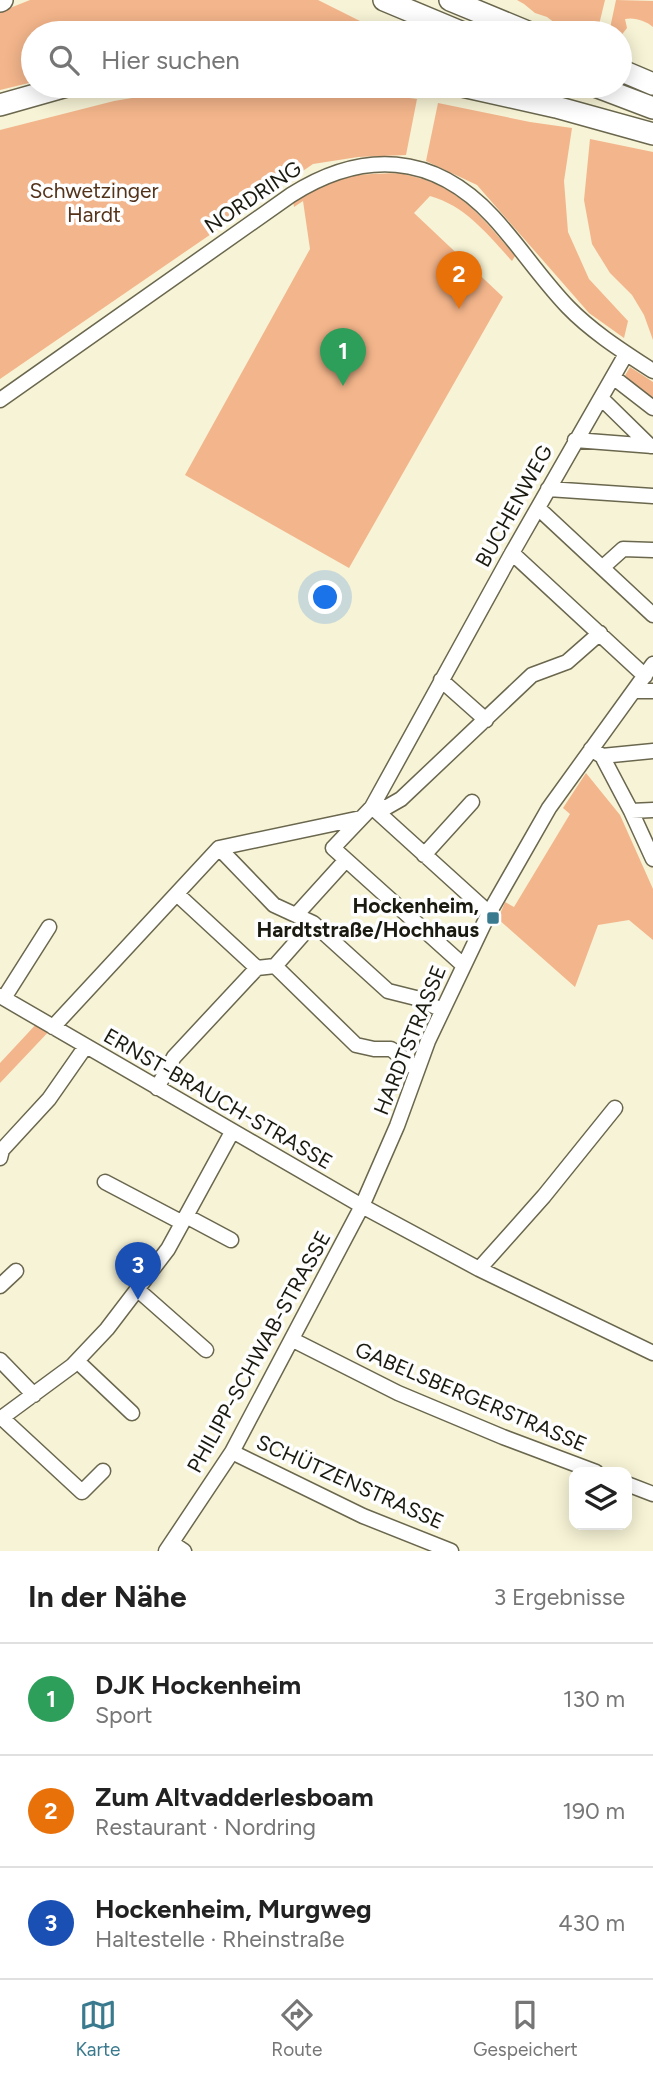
<!DOCTYPE html>
<html lang="de">
<head>
<meta charset="utf-8">
<style>
  body { margin:0; font-family:Figtree,sans-serif; background:#f6f6f6; color:#222 }
  .controls { position:absolute; right:21px; bottom:21px; display:grid; overflow:hidden; border-radius:14px; box-shadow:0 4px 18px #0003 }
  .controls button { width:63px; height:63px; display:grid; place-items:center; padding:0; border:0; border-bottom:2px solid #e0e0e0; background:#fff; color:#222; font:35px sans-serif }
  .you { position:absolute; left:326px; top:598px; width:24px; height:24px; margin:-18px; border:5px solid #fff; border-radius:50%; background:#1a73e8; box-shadow:0 0 0 10px #1a73e833 }
  .badge { display:grid; place-items:center; width:46px; height:46px; border-radius:50%; background:#3a7a8e; color:#fff; font-size:23px; font-weight:700 }
  .pin { position:absolute; translate:-50% -58px; filter:drop-shadow(0 2px 4px #0008) }
  .pin::after { content:''; position:absolute; top:37px; width:24px; height:21px; background:inherit; clip-path:polygon(0 0,100% 0,50% 100%) }
  .list { margin:0; padding:0; list-style:none }
  h2 { display:flex; justify-content:space-between; align-items:center; height:91px; margin:0; padding:0 28px; font-size:30px }
  h2 small { font-size:23px; font-weight:400; color:#767676 }
  .list li { display:grid; grid-template-columns:46px 1fr auto; gap:21px; align-items:center; box-sizing:border-box; height:112px; padding:0 28px; border-top:2px solid #e0e0e0 }
  .list b { display:block; font-size:26px; white-space:nowrap }
  .list p { margin:0; font-size:23px; white-space:nowrap; color:#767676 }
  .list em { font-size:23px; font-style:normal; color:#767676 }
  .icon { flex:none; width:38px; height:38px; fill:none; stroke:currentColor; stroke-width:2; stroke-linecap:round; stroke-linejoin:round }
  .map { position:relative; flex:none; width:653px; height:1551px; overflow:hidden }
  .search { position:absolute; background:#fff; box-shadow:0 4px 18px #0003; left:21px; right:21px; top:21px; height:77px; display:flex; align-items:center; gap:18px; box-sizing:border-box; padding:0 24px; border-radius:38px; color:#767676; font-size:26px }
  .sheet { height:427px; background:#fff }
  nav { display:flex; justify-content:space-around; align-items:center; box-sizing:border-box; height:98px; border-top:2px solid #e0e0e0; background:#fff; font-size:19px; color:#767676 }
  nav a { display:grid; justify-items:center; gap:4px }
  nav .on { color:#3a7a8e }
  .map>svg:first-child { display:block }
  .green { fill:#f3b58b }
  .lines { fill:none; stroke-linecap:round; stroke-linejoin:round }
  .minor-casing { stroke:#6a674e; stroke-width:17 }
  .highway-casing { stroke:#6a674e; stroke-width:24 }
  .minor { stroke:#fff; stroke-width:14 }
  .highway { stroke:#fff; stroke-width:21 }
  .poi-dot { fill:#3a7a8e; stroke:#fefefe; stroke-width:2.5 }
  .labels { text-anchor:middle; stroke-width:7; stroke-linejoin:round; paint-order:stroke }
  .park-label { font-size:21px; fill:#54331b; stroke:#fefefe }
  .street-label { font-size:21px; fill:#1b1a10; stroke:#fefefe }
  .poi-label { font-size:21px; font-weight:bold; fill:#1b1a10; stroke:#fefefe; text-anchor:end }
</style>
</head>
<body>
<div class="map">
<svg width="653" height="1551" viewBox="0 0 653 1551">
  <rect width="100%" height="100%" fill="#f6f3d6"/>
  <!-- green -->
  <path class="green" d="M 30,0 L 318,0 L 384,33 L 33,33 L 33,82 L 0,90 L 0,12 Z
    M 517,0 L 605,0 L 597,33 L 584,33 L 578,26 L 570,23 L 555,23 L 547,17 L 535,13 L 524,4 Z
    M 616,0 L 653,1 L 653,27 C 646,21 635,17 625,19 L 627,28 L 620,37 L 620,33 L 609,33 Z
    M 229,87 L 324,87 L 417,99 L 406,155 L 358,157 L 313,164 L 0,379 L 0,130 L 114,101 L 186,89 Z
    M 438,103 L 530,122 L 572,128 L 564,181 L 568,232 L 589,279 L 628,321 L 624,338 L 589,313 L 477,185 L 426,161 Z
    M 590,139 L 653,152 L 653,340 L 644,315 L 632,295 L 610,273 L 592,244 L 584,200 Z
    M 401,173 C 413,177 427,179 438,185 C 470,200 492,229 515,256 L 512,261 C 488,235 466,206 430,196 L 414,213 L 503,297 L 349,568 L 185,475 L 310,249 L 303,201 L 294,207 L 293,201 C 301,196 309,190 317,186 C 344,173 373,174 401,173 Z
    M 630,367 L 653,382 L 653,402 L 623,379 Z
    M 586,773 L 620,815 L 653,889 L 653,940 L 629,920 L 598,925 L 575,987 L 498,919 L 505,902 L 514,907 L 570,814 L 563,808 Z
    M 40,1020 L 53,1027 L 0,1083 L 0,1063 Z"/>
  <g class="lines">
    <defs>
      <path id="minor" d="M 613,377 L 653,408
        M 601,398 L 650,446
        M 0,400 L 291,195 C 362,150 433,152 493,217 C 519,245 541,279 568,307 C 592,332 624,352 653,371
        M 575,440 L 653,446
        M 548,489 L 653,496
        M 538,508 L 653,615
        M 512,553 L 645,676
        M 603,567 L 623,549 L 653,550
        M 441,680 L 486,720
        M 634,691 L 653,691
        M 591,749 L 602,756 L 631,811 L 653,859
        M 602,756 L 653,751
        M 372,807 L 387,807 L 401,799 L 532,675 L 567,662 L 600,633
        M 372,807 L 489,913
        M 631,811 L 653,810
        M 219,848 L 274,905 L 313,923 L 388,991 L 416,998 L 442,1010
        M 219,848 L 361,818
        M 424,855 L 472,802
        M 178,895 L 257,968 L 275,966 L 356,1045 L 374,1049 L 391,1049 L 417,1070
        M 297,914 L 345,861
        M 463,965 L 333,848 L 372,807 L 512,553 L 626,354
        M 275,966 L 313,923
        M 0,996 L 362,1206 L 479,1269 L 653,1353
        M 4,998 L 49,927
        M 53,1027 L 219,848
        M 157,1088 L 174,1057 L 257,968
        M 0,1158 L 2,1150 L 49,1099 L 86,1046
        M 105,1182 L 181,1222
        M 186,1216 L 231,1240
        M 479,1269 L 544,1196 L 615,1108
        M 0,1286 L 16,1271
        M 138,1290 L 206,1350
        M 293,1340 L 398,1393 L 503,1437 L 596,1472
        M 0,1360 L 34,1395
        M 77,1361 L 132,1413
        M 2,1418 L 82,1492 L 103,1471
        M 0,1419 L 72,1366 L 107,1329 L 168,1249 L 232,1132
        M 232,1452 L 363,1516 L 451,1551
        M 627,1484 L 653,1494
        M 172,1543 L 184,1551
        M 166,1551 L 232,1452 L 362,1206 L 397,1126 L 428,1041 L 489,913 L 549,808 L 653,664"/>
      <path id="highway" d="M 384,0 L 463,33
        M 450,0 L 530,33
        M 0,1 L 2,0
        M 620,70 L 653,84
        M 462,86 L 556,107 L 653,134
        M 595,86 L 653,108
        M 0,105 L 67,86"/>
    </defs>
    <!-- minor casing -->
    <use href="#minor" class="minor-casing"/>
    <!-- highway casing -->
    <use href="#highway" class="highway-casing"/>
    <!-- minor -->
    <use href="#minor" class="minor"/>
    <!-- highway -->
    <use href="#highway" class="highway"/>
  </g>
  <!-- markers -->
  <rect class="poi-dot" x="486" y="911" width="14" height="14" rx="3.5"/>
  <g class="labels">
    <!-- park labels -->
    <g class="park-label">
      <text x="94" y="198">Schwetzinger<tspan x="94" dy="24">Hardt</tspan></text>
    </g>
    <!-- street labels -->
    <g class="street-label">
      <text transform="translate(253 197) rotate(-34)" y="7">NORDRING</text>
      <text transform="translate(514 506) rotate(-61)" y="7">BUCHENWEG</text>
      <text transform="translate(410 1040) rotate(-68)" y="7">HARDTSTRASSE</text>
      <text transform="translate(218 1099) rotate(30)" y="7">ERNST-BRAUCH-STRASSE</text>
      <text transform="translate(259 1352) rotate(-61)" y="7">PHILIPP-SCHWAB-STRASSE</text>
      <text transform="translate(471 1397) rotate(23)" y="7">GABELSBERGERSTRASSE</text>
      <text transform="translate(350 1482) rotate(24)" y="7">SCHÜTZENSTRASSE</text>
    </g>
    <!-- poi labels -->
    <g class="poi-label">
      <text x="479" y="913">Hockenheim,<tspan x="479" dy="24">Hardtstraße/Hochhaus</tspan></text>
    </g>
  </g>
</svg>
<div class="controls">
<button><svg class="icon" aria-label="layers" viewBox="0 0 24 24"><path d="M12 4l9 5-9 5-9-5zM3 14l9 5 9-5"/></svg></button>
</div>
<div class="you"></div>
<div class="pin badge" style="left:343px;top:386px;background:#2e9e5b">1</div>
<div class="pin badge" style="left:459px;top:309px;background:#e8710a">2</div>
<div class="pin badge" style="left:138px;top:1300px;background:#1a4fb4">3</div>
<div class="search"><svg class="icon" aria-label="search" viewBox="0 0 24 24"><circle cx="10" cy="10" r="6"/><path d="M15 15l6 6"/></svg>Hier suchen</div>
</div>
<section class="sheet">
<h2>In der Nähe<small>3 Ergebnisse</small></h2>
<ul class="list">
<li><span class="badge" style="background:#2e9e5b">1</span><div><b>DJK Hockenheim</b><p>Sport</p></div><em>130 m</em></li>
<li><span class="badge" style="background:#e8710a">2</span><div><b>Zum Altvadderlesboam</b><p>Restaurant · Nordring</p></div><em>190 m</em></li>
<li><span class="badge" style="background:#1a4fb4">3</span><div><b>Hockenheim, Murgweg</b><p>Haltestelle · Rheinstraße</p></div><em>430 m</em></li>
</ul>
</section>
<nav>
<a class="on"><svg class="icon" aria-label="map" viewBox="0 0 24 24"><path d="M3 6l6-2 6 2 6-2v14l-6 2-6-2-6 2zM9 4v14M15 6v14"/></svg>Karte</a>
<a><svg class="icon" aria-label="directions" viewBox="0 0 24 24"><path d="M12 3l9 9-9 9-9-9zM9 14v-3h6M13 9l2 2-2 2"/></svg>Route</a>
<a><svg class="icon" aria-label="saved" viewBox="0 0 24 24"><path d="M7 4h10v16l-5-4-5 4z"/></svg>Gespeichert</a>
</nav>
</body>
</html>
